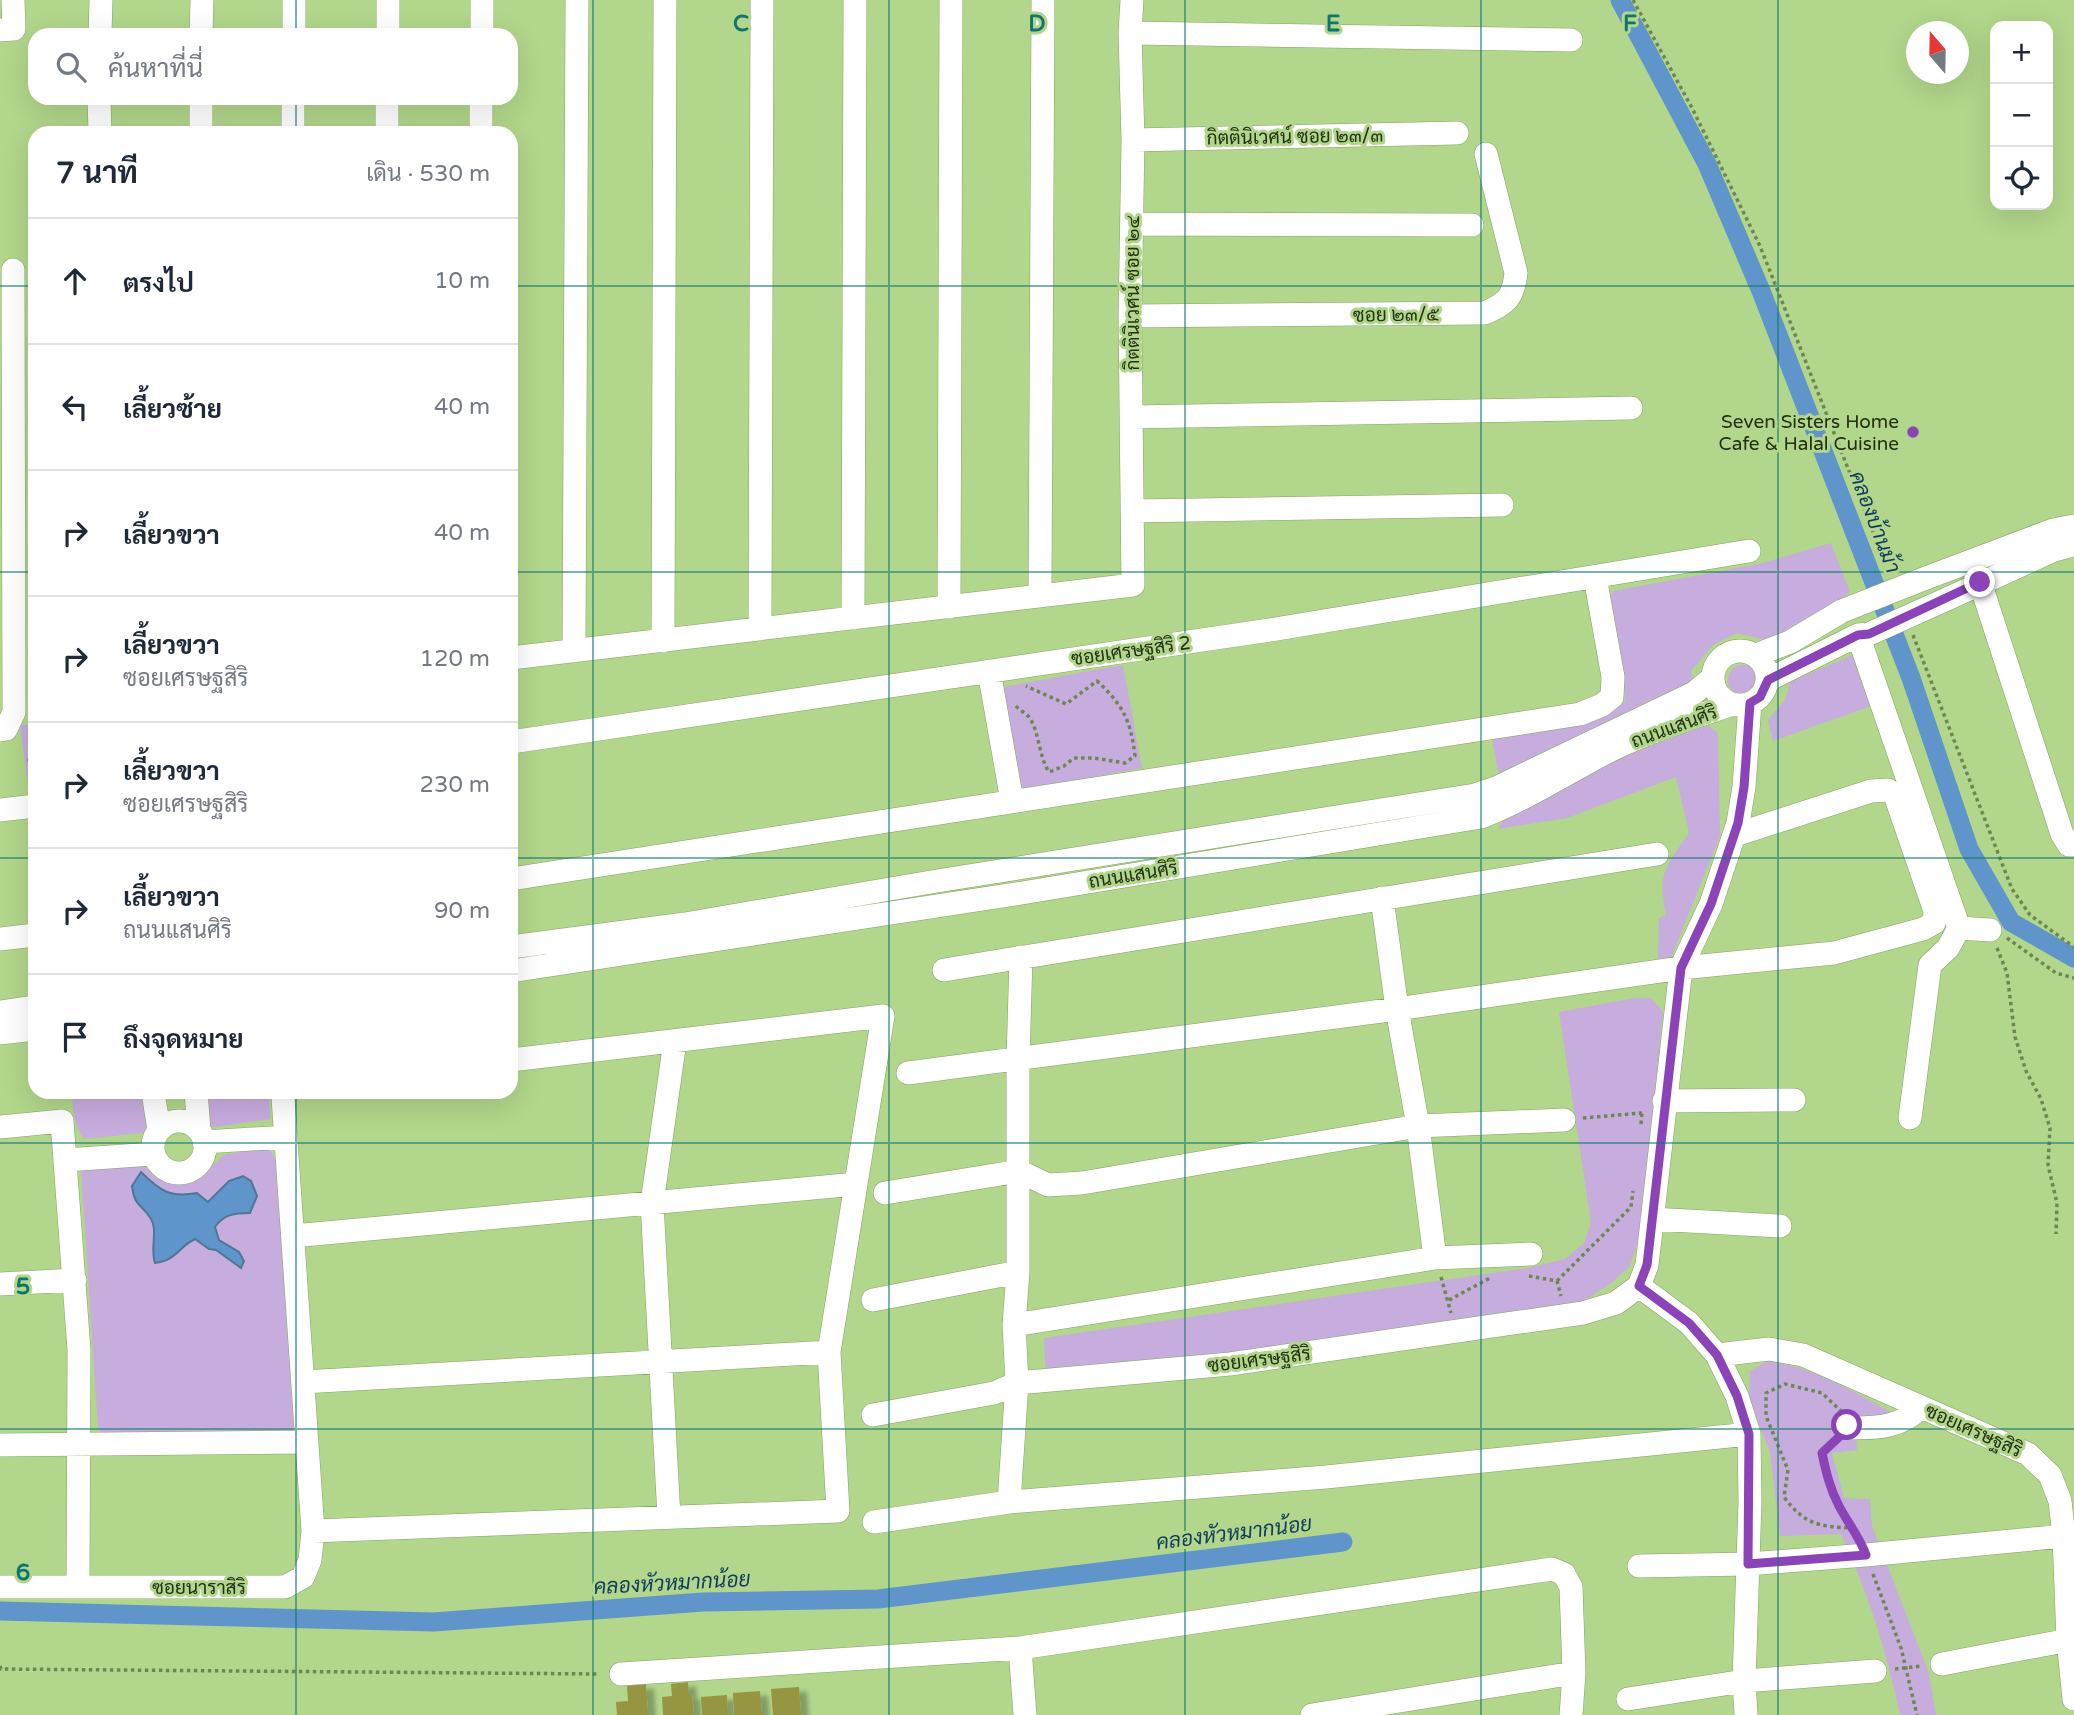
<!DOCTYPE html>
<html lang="th">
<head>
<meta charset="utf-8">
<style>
  body { margin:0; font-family:"Varela Round",Sarabun,sans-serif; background:#f2f2f3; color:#1f2937 }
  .controls { position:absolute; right:21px; top:21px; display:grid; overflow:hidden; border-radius:14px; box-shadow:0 7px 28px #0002 }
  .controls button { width:63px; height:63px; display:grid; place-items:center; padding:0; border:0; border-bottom:2px solid #e0e1e3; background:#fff; color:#1f2937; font:35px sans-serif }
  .compass { position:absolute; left:1906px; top:21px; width:63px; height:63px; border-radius:50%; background:#fff; box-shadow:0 7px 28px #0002; rotate:340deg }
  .stop { position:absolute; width:21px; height:21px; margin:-16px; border:5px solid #8a44b8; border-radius:50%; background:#fff }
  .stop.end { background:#8a44b8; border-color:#fff; box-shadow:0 2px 7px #0008 }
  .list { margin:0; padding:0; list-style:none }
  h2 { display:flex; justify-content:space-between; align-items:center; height:91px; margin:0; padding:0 28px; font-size:30px }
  h2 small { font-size:23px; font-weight:400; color:#747a83 }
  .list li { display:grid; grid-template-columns:46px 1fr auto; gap:21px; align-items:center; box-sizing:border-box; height:126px; padding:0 28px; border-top:2px solid #e0e1e3 }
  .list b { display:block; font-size:26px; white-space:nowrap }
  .list p { margin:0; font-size:23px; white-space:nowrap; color:#747a83 }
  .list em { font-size:23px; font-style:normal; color:#747a83 }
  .icon { flex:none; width:38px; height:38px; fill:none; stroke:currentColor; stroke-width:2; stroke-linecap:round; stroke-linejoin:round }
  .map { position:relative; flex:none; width:2074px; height:1715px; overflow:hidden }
  .search { position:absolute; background:#fff; box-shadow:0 7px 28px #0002; left:28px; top:28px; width:490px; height:77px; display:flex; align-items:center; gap:18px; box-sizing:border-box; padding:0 24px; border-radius:21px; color:#747a83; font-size:26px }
  .panel { position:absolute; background:#fff; box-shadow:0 7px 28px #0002; left:28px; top:126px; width:490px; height:973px; border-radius:21px }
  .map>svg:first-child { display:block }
  .green { fill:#c7acde }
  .water { fill:#5f95ca; stroke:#4d7793; stroke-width:2 }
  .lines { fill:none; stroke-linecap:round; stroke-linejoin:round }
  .canal { stroke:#5f95ca; stroke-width:19 }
  .building { fill:#959542; filter:url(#shadow) }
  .street-casing { stroke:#84a65e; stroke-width:24 }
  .path { stroke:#6e8752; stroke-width:3.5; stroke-dasharray:3.5 3.5; stroke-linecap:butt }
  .street { stroke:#fff; stroke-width:23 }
  .street-bridge-casing { stroke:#84a65e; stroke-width:24; stroke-linecap:butt }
  .street-bridge { stroke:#fff; stroke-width:23 }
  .route { stroke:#8a44b8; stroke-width:9 }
  .grid { fill:none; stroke:#0f766e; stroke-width:2; stroke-opacity:0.55 }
  .poi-dot { fill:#8a44b8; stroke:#b2d68b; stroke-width:2.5 }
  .labels { text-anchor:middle; stroke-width:6; stroke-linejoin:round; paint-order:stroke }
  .street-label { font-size:19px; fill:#233012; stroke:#b2d68b }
  .poi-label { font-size:19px; fill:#233012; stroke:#b2d68b; text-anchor:end }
  .water-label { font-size:21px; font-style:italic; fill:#123a5e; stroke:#b2d68b }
  .grid-label { font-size:23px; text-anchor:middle; font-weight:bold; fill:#0f766e; stroke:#b2d68b; stroke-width:6; stroke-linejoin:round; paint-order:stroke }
</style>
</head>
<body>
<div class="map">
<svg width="2074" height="1715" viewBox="0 0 2074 1715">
  <defs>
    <filter id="shadow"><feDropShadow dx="8" dy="4.5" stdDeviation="2" flood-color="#0004"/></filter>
  </defs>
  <rect width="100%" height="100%" fill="#b2d68b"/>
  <!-- green -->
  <path class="green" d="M 1831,543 L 1850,592 L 1822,614 L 1767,640 L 1736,633 L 1713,645 L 1691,671 L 1694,681 L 1499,776 L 1492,739 L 1614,711 L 1625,701 L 1622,659 L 1610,597 L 1613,591 L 1759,564 Z
    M 1855,654 L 1874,705 L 1773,741 L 1768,720 L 1785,700 L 1790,682 Z
    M 1123,665 L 1142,768 L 1021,790 L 1003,687 Z
    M1728 680a15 15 0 1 1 30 0a15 15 0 1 1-30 0Z
    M 35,724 L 35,791 L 29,792 L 20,725 Z
    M 1706,724 L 1718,733 L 1720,836 L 1671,958 L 1658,960 L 1659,918 L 1666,915 C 1657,873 1666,866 1689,833 L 1676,777 L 1567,818 L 1498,829 L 1506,816 L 1685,726 Z
    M 1635,998 L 1651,998 L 1663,1012 L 1641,1230 L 1630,1266 L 1610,1284 L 1577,1305 L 1046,1382 L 1044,1338 L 1527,1268 L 1565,1259 L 1584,1243 L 1591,1222 L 1559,1012 Z
    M 72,1092 L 145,1092 L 150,1132 L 84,1139 C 73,1124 73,1110 72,1092 Z
    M 203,1092 L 269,1092 L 270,1119 L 209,1128 Z
    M 261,1148 L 270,1150 L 276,1160 L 292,1359 L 294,1435 L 104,1436 L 98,1429 L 81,1170 L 136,1162 L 175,1185 L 195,1181 L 224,1155 Z
    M 1767,1361 C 1815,1367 1857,1394 1900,1417 L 1855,1420 L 1857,1450 L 1832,1453 L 1844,1498 L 1870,1499 L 1872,1526 L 1929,1673 L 1936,1715 L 1900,1715 C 1887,1652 1868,1593 1841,1534 L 1780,1536 L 1770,1452 L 1749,1399 L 1750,1371 Z"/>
  <!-- water -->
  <path class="water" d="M 141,1172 C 160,1191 170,1198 197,1193 L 208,1202 L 229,1181 L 243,1176 L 251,1181 L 257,1196 L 250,1213 C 235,1213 224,1214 215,1227 L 219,1240 L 239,1252 L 244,1261 L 241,1268 L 216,1250 L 209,1249 L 195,1239 C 178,1247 176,1261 155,1263 C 150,1249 158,1230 151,1219 C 142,1203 135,1209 132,1186 Z"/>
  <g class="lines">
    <!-- canal -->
    <path class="canal" d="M 1620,0 L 1707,164 L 1761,291 L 1911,678 L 1969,849 L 2011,922 L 2074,958
      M 0,1611 L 434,1622 L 703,1602 L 878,1599 L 1343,1542"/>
  </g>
  <!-- building -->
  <path class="building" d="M 688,1682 L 689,1695 L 692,1695 L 694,1715 L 663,1715 L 662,1697 L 672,1696 L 671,1684 Z
    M 646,1684 L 648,1715 L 617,1715 L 616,1702 L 628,1701 L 627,1686 Z
    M 799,1687 L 801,1715 L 773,1715 L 771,1689 Z
    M 760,1691 L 762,1715 L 734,1715 L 733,1693 Z
    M 727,1695 L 728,1715 L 702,1715 L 701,1697 Z"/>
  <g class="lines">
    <defs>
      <path id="street" d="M 0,30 L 14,29 L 13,0
        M 1130,33 L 1571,40
        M 100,35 L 101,0
        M 201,35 L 202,0
        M 294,35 L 294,0
        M 388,35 L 388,0
        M 482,35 L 482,0
        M 99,98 L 100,133
        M 201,133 L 201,98
        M 293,133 L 293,98
        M 387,133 L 387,98
        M 481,133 L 481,98
        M 1133,140 L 1457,133
        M 1132,224 L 1472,225
        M 1130,316 L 1485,313 C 1508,302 1513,298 1516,273 L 1486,154
        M 1132,417 L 1631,408
        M 1132,511 L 1502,505
        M 1926,578 L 2053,530 L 2074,526
        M 1980,582 L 2062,834 L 2069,845 L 2074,845
        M 1040,596 L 1043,0
        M 1947,599 L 2054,550 L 2074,545
        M 949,607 L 951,0
        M 853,618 L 855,0
        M 760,629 L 762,0
        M 1858,635 L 1959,928 L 1948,948 L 1930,965 L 1910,1118
        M 663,641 L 665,0
        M1713 678a27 27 0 1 1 54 0a27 27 0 1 1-54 0Z
        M 574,651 L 577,0
        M 1756,655 L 1790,642 L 1842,611
        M 511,658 L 1133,585 L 1130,316 L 1133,140 L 1130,33 L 1132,0
        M 989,671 L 1012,801
        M 1768,680 L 1858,635 L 1869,634
        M 0,730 L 6,729 L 14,712 L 13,270
        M 511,742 L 1270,630 L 1749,551
        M 0,810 L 35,806
        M 511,879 L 1580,714 L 1602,705 L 1612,697 L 1613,677 L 1595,577
        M 1382,898 L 1397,1009 L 1418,1126 L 1435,1258
        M 1959,928 L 1990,930
        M 0,939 L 35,935
        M 511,947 L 685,924 L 937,881 L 1475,795 L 1496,788 L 1694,693 L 1712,678
        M 944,970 L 1657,854
        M 511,971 L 1022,893 L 1481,817 C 1527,799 1568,772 1611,750 C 1650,731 1692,718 1733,704
        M 0,1012 L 35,1007
        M 0,1033 L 35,1029
        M 908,1073 L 1397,1009 L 1681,968 L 1834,953 L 1923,929 L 1934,923 L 1935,911 L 1895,795 L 1888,790 L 1871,791 L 1735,835
        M 153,1092 L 159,1130
        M 196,1092 L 199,1130
        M 1664,1101 L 1794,1100
        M153 1147a26 26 0 1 1 52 0a26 26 0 1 1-52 0Z
        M 0,1127 L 62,1121 L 79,1350 L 78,1587 L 285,1587 L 303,1577 L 310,1560 L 313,1531 L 284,1112 L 283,1097 L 285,1092
        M 204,1142 L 286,1137
        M 66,1160 L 153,1154
        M 885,1193 L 1019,1171 L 1048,1185 L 1082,1183 L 1418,1126 L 1564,1120
        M 1652,1219 L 1780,1226
        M 293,1236 L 856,1184
        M 0,1284 L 75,1280
        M 1639,1286 L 1689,1323 L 1717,1355 L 1737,1396 L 1749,1434 L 1750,1502 L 1744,1681 L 1746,1715
        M 873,1300 L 1018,1272
        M 1014,1325 L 1435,1258 L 1531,1254
        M 1717,1355 L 1769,1349 L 1803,1355 L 2028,1454 L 2050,1475 L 2060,1501 L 2064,1536 L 2068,1640 L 2074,1699
        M 303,1382 L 829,1352
        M 873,1415 L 994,1393 L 1017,1383 L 1230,1364 L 1583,1313 L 1616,1303 L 1639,1286 L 1647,1265 L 1681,968 L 1711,904 L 1738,823 L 1744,787 L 1750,703
        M 1852,1428 C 1879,1428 1901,1427 1921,1407
        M 0,1445 L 307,1442
        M 1009,1502 L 1017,1383 L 1014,1325 L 1018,1272 L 1018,1060 L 1021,957
        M 669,1517 L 652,1203 L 675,1041
        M 874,1522 L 1009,1502 L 1326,1477 L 1749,1434
        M 313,1531 L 838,1511 L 829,1352 L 883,1016 L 511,1060
        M 1639,1566 L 1748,1564 L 1866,1555 L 2074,1535
        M 0,1587 L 78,1587
        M 1020,1648 L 1025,1715
        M 1942,1664 L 2074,1639
        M 621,1674 L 1020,1648 L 1552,1569 L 1564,1574 L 1571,1587 L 1574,1673 L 1571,1715
        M 1628,1699 L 1744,1681 L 1875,1671
        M 1312,1715 L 1574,1673"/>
    </defs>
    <!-- street casing -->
    <use href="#street" class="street-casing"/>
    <!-- path -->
    <path class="path" d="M 1633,0 L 1692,108 L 1760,246 L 1889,572
      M 1913,635 L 2012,889 L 2030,915 L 2074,947
      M 1016,706 C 1019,710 1026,713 1029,717 C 1040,733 1038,755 1049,772 L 1064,766 L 1074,758 L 1094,758 L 1125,763 L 1135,756 C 1131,721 1123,705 1097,681 L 1066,704 L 1026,686
      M 35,739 L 29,760 L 35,771
      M 2007,938 L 2056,973 L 2074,978
      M 1997,948 L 2007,973 L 2015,1037 L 2026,1071 L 2041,1099 L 2050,1128 L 2048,1165 L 2057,1203 L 2056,1234
      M 1583,1118 L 1642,1113
      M 1641,1124 L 1642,1113
      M 1529,1276 L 1557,1281 L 1561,1296
      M 1441,1277 L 1451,1313
      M 1557,1281 L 1631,1207 L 1633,1191
      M 1449,1300 L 1490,1278
      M 1842,1412 L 1822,1393 L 1785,1384 L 1766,1393 L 1766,1416 L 1788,1470 L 1784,1497 C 1804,1524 1819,1527 1852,1528
      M 1835,1440 L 1822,1453 C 1828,1483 1840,1509 1856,1535
      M 1873,1574 L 1901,1648 L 1917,1715
      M 0,1666 L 1,1669 L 599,1674
      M 1895,1669 L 1922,1666"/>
    <!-- street -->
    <use href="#street" class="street"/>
    <defs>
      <path id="street-bridge" d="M 1842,611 L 1926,578
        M 1869,634 L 1947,599"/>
    </defs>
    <!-- street-bridge casing -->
    <use href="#street-bridge" class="street-bridge-casing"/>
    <!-- street-bridge -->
    <use href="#street-bridge" class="street-bridge"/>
  </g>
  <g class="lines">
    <!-- route -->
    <path class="route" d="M 1847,1425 L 1839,1437 L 1822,1453 C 1826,1472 1830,1489 1839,1506 C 1848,1523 1860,1538 1866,1555 L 1748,1564 L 1749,1434 L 1737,1396 L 1717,1355 L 1689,1323 L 1639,1286 L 1647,1265 L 1681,968 L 1711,904 L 1738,823 L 1744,787 L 1750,703 L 1760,697 L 1768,680 L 1858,635 L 1869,634 L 1980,582"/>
  </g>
  <!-- grid -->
  <path class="grid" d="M 296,0 L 296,35M 593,0 L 593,1715M 889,0 L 889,1715M 1185,0 L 1185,1715M 1481,0 L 1481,1715M 1778,0 L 1778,1715M 296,98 L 296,133M 0,286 L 35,286M 511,286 L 2074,286M 0,572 L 35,572M 511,572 L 2074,572M 0,858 L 35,858M 511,858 L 2074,858M 296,1092 L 296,1715M 0,1143 L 2074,1143M 0,1429 L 2074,1429"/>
  <!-- markers -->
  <circle class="poi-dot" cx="1913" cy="432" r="7"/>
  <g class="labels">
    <!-- street labels -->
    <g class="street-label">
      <text transform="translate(1295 136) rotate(-1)" y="7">กิตตินิเวศน์ ซอย ๒๓/๓</text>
      <text transform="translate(1132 293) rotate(-90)" y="7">กิตตินิเวศน์ ซอย ๒๔</text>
      <text transform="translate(1396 314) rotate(-1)" y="7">ซอย ๒๓/๕</text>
      <text transform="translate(1131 650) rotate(-8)" y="7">ซอยเศรษฐสิริ 2</text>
      <text transform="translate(1674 726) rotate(-20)" y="7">ถนนแสนศิริ</text>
      <text transform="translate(1133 874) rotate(-9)" y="7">ถนนแสนศิริ</text>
      <text transform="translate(1259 1359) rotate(-7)" y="7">ซอยเศรษฐสิริ</text>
      <text transform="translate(1974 1430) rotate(24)" y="7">ซอยเศรษฐสิริ</text>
      <text x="199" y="1594">ซอยนาราสิริ</text>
    </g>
    <!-- poi labels -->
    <g class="poi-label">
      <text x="1899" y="428">Seven Sisters Home<tspan x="1899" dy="22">Cafe &amp; Halal Cuisine</tspan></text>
    </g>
    <!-- water labels -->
    <g class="water-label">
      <text transform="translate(1875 522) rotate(69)" y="7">คลองบ้านม้า</text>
      <text transform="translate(1234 1533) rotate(-7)" y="7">คลองหัวหมากน้อย</text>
      <text transform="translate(672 1583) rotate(-3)" y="7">คลองหัวหมากน้อย</text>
    </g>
  </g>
  <g class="grid-label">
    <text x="741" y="31">C</text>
    <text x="1037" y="31">D</text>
    <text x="1333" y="31">E</text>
    <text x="1630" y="31">F</text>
    <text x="23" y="1294">5</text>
    <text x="23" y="1580">6</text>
  </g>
</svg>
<div class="controls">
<button>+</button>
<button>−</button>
<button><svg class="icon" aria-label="locate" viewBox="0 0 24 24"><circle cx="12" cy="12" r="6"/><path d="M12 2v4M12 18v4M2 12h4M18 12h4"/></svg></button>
</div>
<svg class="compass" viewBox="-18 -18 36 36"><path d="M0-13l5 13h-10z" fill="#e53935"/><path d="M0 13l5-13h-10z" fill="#747a83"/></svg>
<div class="stop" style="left:1847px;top:1425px"></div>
<div class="stop end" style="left:1980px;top:582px"></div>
<div class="search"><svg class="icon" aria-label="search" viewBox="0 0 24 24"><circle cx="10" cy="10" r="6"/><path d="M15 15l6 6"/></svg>ค้นหาที่นี่</div>
<section class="panel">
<h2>7 นาที<small>เดิน · 530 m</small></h2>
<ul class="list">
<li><svg class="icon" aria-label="ahead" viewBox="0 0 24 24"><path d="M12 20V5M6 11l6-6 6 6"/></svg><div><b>ตรงไป</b></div><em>10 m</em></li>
<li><svg class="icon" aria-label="left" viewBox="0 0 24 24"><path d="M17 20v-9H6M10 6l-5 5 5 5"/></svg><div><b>เลี้ยวซ้าย</b></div><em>40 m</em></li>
<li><svg class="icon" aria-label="right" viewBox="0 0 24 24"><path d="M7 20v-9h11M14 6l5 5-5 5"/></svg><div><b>เลี้ยวขวา</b></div><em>40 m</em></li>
<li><svg class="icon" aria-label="right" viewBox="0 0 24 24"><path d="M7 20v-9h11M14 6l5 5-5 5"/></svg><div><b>เลี้ยวขวา</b><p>ซอยเศรษฐสิริ</p></div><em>120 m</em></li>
<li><svg class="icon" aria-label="right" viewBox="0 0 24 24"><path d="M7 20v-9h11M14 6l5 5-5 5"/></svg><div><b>เลี้ยวขวา</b><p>ซอยเศรษฐสิริ</p></div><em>230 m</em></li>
<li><svg class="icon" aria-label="right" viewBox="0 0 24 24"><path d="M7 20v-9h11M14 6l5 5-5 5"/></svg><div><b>เลี้ยวขวา</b><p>ถนนแสนศิริ</p></div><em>90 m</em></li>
<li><svg class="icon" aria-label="arrive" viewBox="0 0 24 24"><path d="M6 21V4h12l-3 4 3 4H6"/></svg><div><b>ถึงจุดหมาย</b></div></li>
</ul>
</section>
</div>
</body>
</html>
